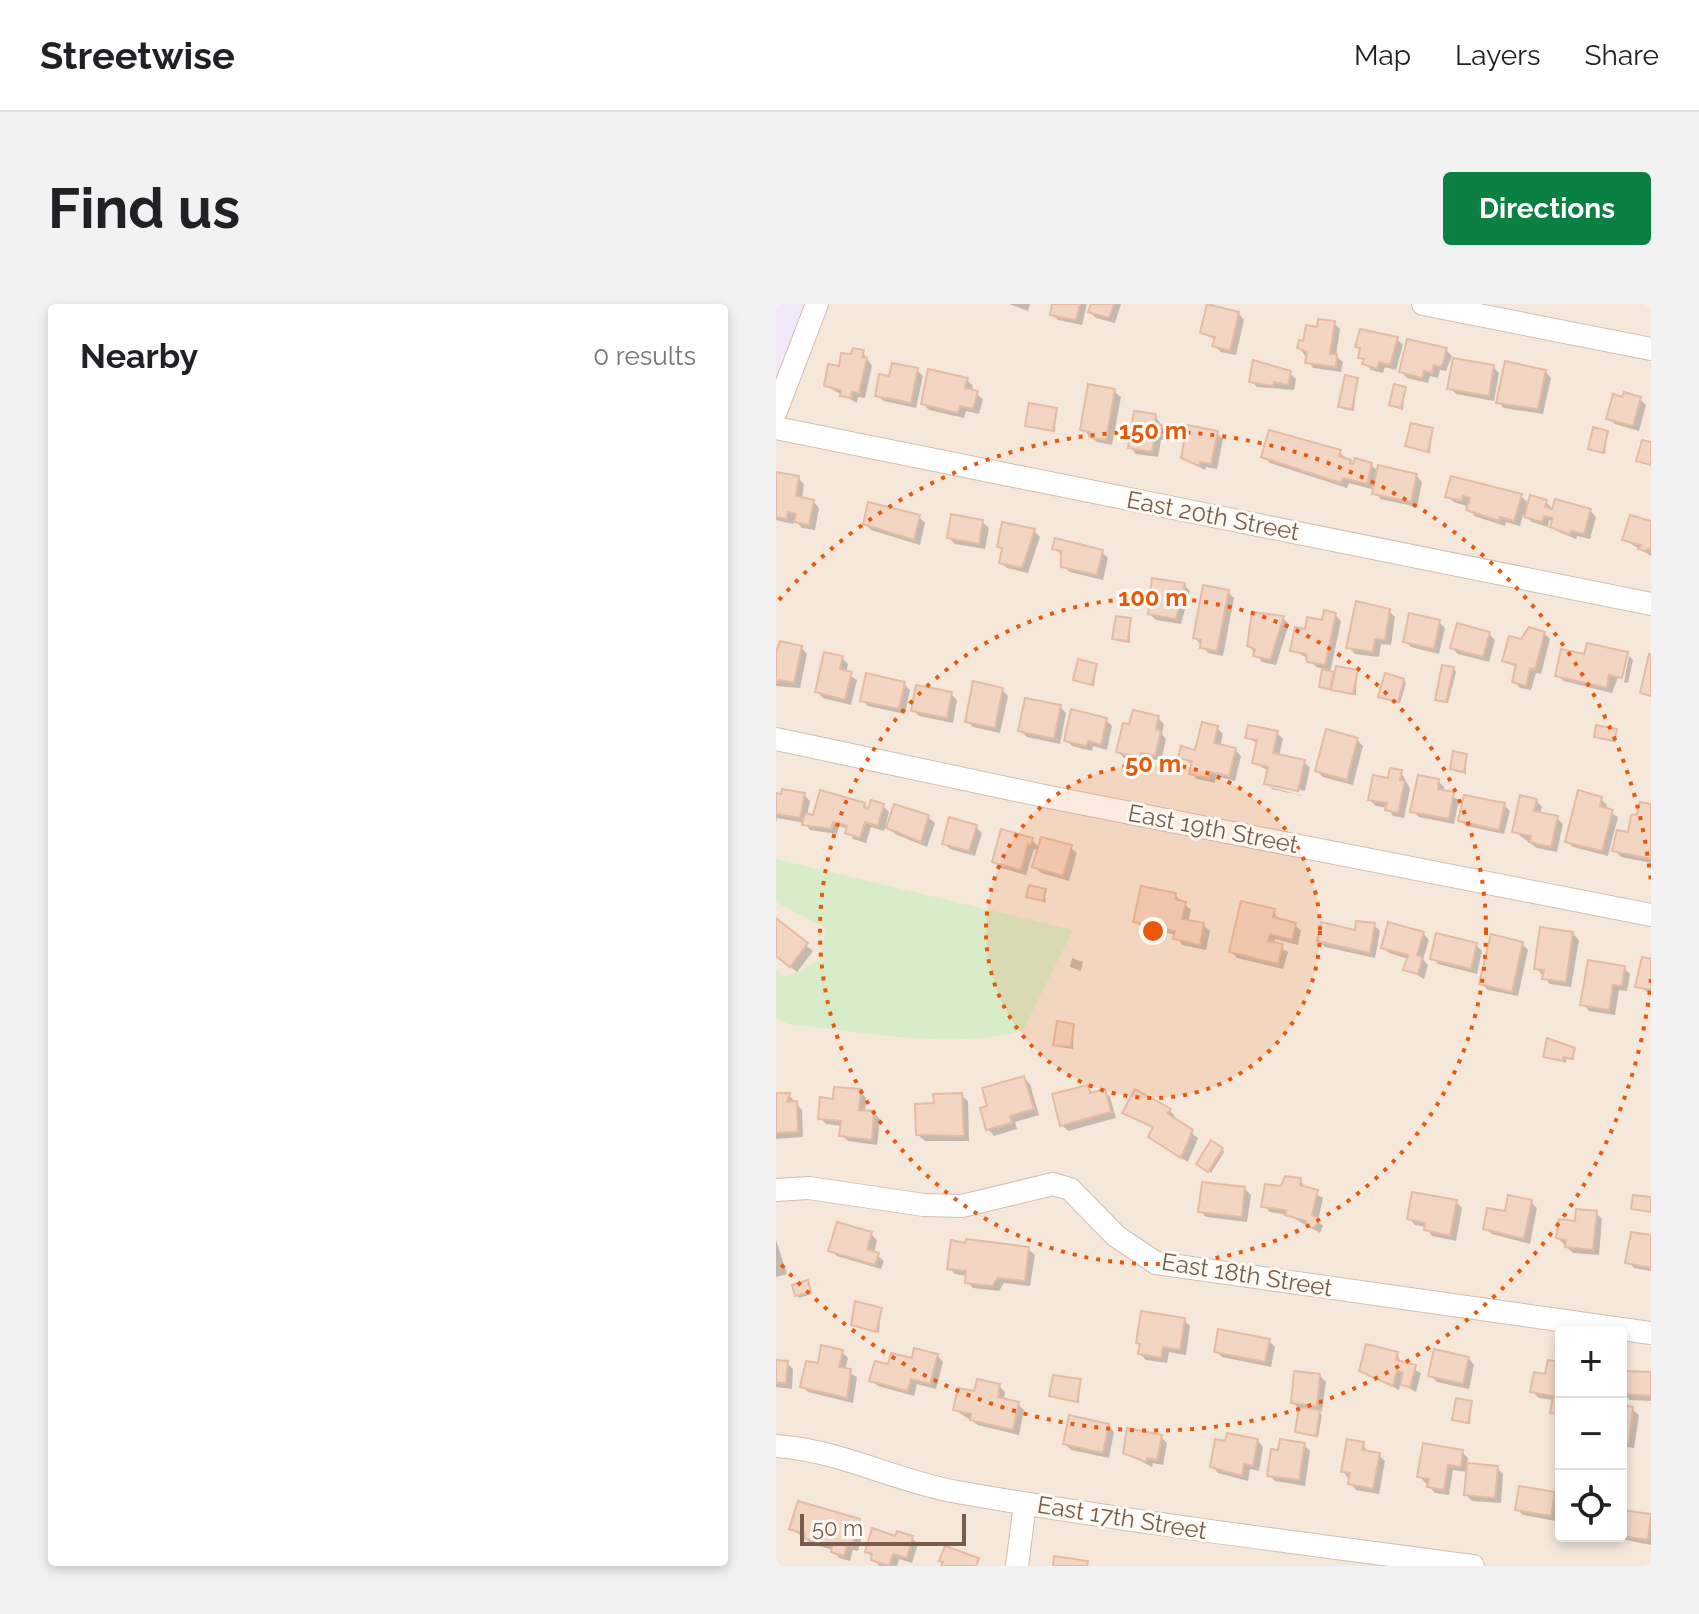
<!DOCTYPE html>
<html lang="en">
<head>
<meta charset="utf-8">
<style>
  body { margin:0; font-family:Raleway,sans-serif; background:#f2f2f2; color:#202124 }
  .controls { position:absolute; right:24px; bottom:24px; display:grid; overflow:hidden; border-radius:8px; box-shadow:0 4px 12px #0003 }
  .controls button { width:72px; height:72px; display:grid; place-items:center; padding:0; border:0; border-bottom:2px solid #e0e0e0; background:#fff; color:#202124; font:40px sans-serif }
  .scale { position:absolute; left:24px; bottom:20px; width:166px; box-sizing:border-box; padding-left:8px; border:4px solid #7a5c4d; border-top:0; font-size:22px; line-height:28px; white-space:nowrap; color:#7a5c4d; -webkit-text-stroke:6px #fffaf3; paint-order:stroke }
  .list { margin:0; padding:0; list-style:none }
  h2 { display:flex; justify-content:space-between; align-items:center; height:104px; margin:0; padding:0 32px; font-size:34px }
  h2 small { font-size:26px; font-weight:400; color:#757577 }
  .icon { flex:none; width:44px; height:44px; fill:none; stroke:currentColor; stroke-width:2; stroke-linecap:round; stroke-linejoin:round }
  .map { position:relative; flex:none; width:875px; height:1262px; overflow:hidden; border-radius:8px }
  header { display:flex; align-items:center; gap:48px; box-sizing:border-box; height:112px; padding:0 40px; background:#fff; border-bottom:2px solid #e0e0e0 }
  header strong { font-size:38px }
  nav { display:flex; gap:44px; margin-inline-start:auto; font-size:28px }
  .intro { display:flex; align-items:center; justify-content:space-between; box-sizing:border-box; height:192px; padding:0 48px }
  h1 { margin:0; font-size:56px }
  .button { padding:20px 36px; border-radius:8px; background:#0b8043; color:#fff; font-size:28px; font-weight:700 }
  main { display:flex; gap:48px; padding:0 48px }
  aside { flex:1; background:#fff; border-radius:8px; box-shadow:0 4px 12px #0003 }
  .map>svg:first-child { display:block }
  .residential { fill:#f5e8da; fill-rule:evenodd }
  .education { fill:#f3e8fa }
  .green { fill:#d8ecc9 }
  .shadow { fill:#0003 }
  .building { fill:#f3d5c3; stroke:#e6bba3; stroke-width:2 }
  .lines { fill:none; stroke-linecap:round; stroke-linejoin:round }
  .minor-casing { stroke:#d1beb0; stroke-width:24 }
  .minor { stroke:#fff; stroke-width:22 }
  .ring { fill:none; stroke:#e8590c; stroke-width:4; stroke-dasharray:4 8 }
  .labels { text-anchor:middle; stroke-width:6; stroke-linejoin:round; paint-order:stroke }
  .street-label { font-size:24px; fill:#7a5c4d; stroke:#fffaf3 }
  .centre { fill:#e8590c; stroke:#fffaf3; stroke-width:4 }
  .ring-label { font-size:24px; text-anchor:middle; font-weight:bold; fill:#e8590c; stroke:#fffaf3; stroke-width:6; stroke-linejoin:round; paint-order:stroke }
</style>
</head>
<body>
<header>
<strong>Streetwise</strong>
<nav><a>Map</a><a>Layers</a><a>Share</a></nav>
</header>
<div class="intro"><h1>Find us</h1><a class="button">Directions</a></div>
<main>
<aside>
<h2>Nearby<small>0 results</small></h2>
<ul class="list">
</ul>
</aside>
<div class="map">
<svg width="875" height="1262" viewBox="0 0 875 1262">
  <rect width="100%" height="100%" fill="#fdf6ec"/>
  <!-- residential -->
  <path class="residential" d="M 0,0 L 875,0 L 875,1262 L 0,1262 ZM 785,1028 L 845,1028 L 845,1232 L 785,1232 Z"/>
  <!-- education -->
  <path class="education" d="M 0,0 L 35,0 L 0,85 Z"/>
  <!-- green -->
  <path class="green" d="M 0,555 L 4,556 L 297,626 L 247,726 C 178,747 84,727 12,720 L 0,713 L 0,666 L 10,673 L 44,656 L 49,624 L 0,598 Z"/>
  <!-- shadow -->
  <path class="shadow" d="M 233,0 L 254,0 L 252,7 Z
    M 278,0 L 311,0 L 306,21 L 282,16 L 276,10 Z
    M 317,0 L 345,0 L 339,19 L 320,14 L 314,8 Z
    M 462,9 L 468,16 L 460,51 L 445,48 L 438,42 L 440,36 L 426,29 Z
    M 558,19 L 564,25 L 560,52 L 567,58 L 565,68 L 537,64 L 523,43 L 543,25 Z
    M 621,35 L 627,41 L 620,66 L 609,63 L 607,69 L 595,66 L 584,53 L 586,46 L 582,42 Z
    M 670,46 L 676,52 L 670,67 L 664,66 L 662,74 L 654,72 L 652,79 L 631,74 L 625,68 Z
    M 87,48 L 96,62 L 89,94 L 82,93 L 81,99 L 50,82 Z
    M 479,59 L 514,69 L 520,75 L 518,86 L 481,83 L 475,77 Z
    M 717,63 L 723,69 L 718,97 L 680,90 L 674,84 Z
    M 141,66 L 147,72 L 140,104 L 108,97 L 101,91 L 115,75 Z
    M 769,67 L 775,74 L 767,110 L 728,104 L 722,98 Z
    M 191,76 L 197,82 L 196,87 L 207,95 L 203,110 L 190,107 L 188,114 L 153,106 L 147,100 Z
    M 581,76 L 578,107 L 567,105 L 564,102 Z
    M 629,85 L 627,106 L 618,103 L 615,101 Z
    M 338,87 L 345,93 L 336,141 L 321,138 L 306,125 Z
    M 838,92 L 864,95 L 870,101 L 863,127 L 839,120 L 833,114 Z
    M 280,106 L 279,128 L 251,121 Z
    M 379,112 L 391,129 L 390,136 L 385,136 L 382,153 L 360,150 L 354,143 Z
    M 656,126 L 654,149 L 631,142 Z
    M 831,128 L 829,150 L 817,147 L 814,144 Z
    M 441,129 L 447,135 L 441,165 L 430,163 L 429,166 L 407,153 Z
    M 563,148 L 579,162 L 595,161 L 603,168 L 640,171 L 646,178 L 641,203 L 604,195 L 599,186 L 573,179 L 571,184 L 494,159 L 487,152 Z
    M 0,170 L 22,174 L 28,180 L 26,195 L 37,197 L 43,204 L 39,226 L 26,224 L 18,215 L 17,220 L 0,216 Z
    M 676,175 L 745,192 L 753,200 L 770,198 L 778,206 L 814,206 L 820,213 L 814,235 L 801,232 L 800,235 L 783,228 L 776,222 L 778,218 L 773,216 L 772,223 L 756,218 L 747,210 L 744,222 L 730,218 L 729,222 L 698,212 L 693,203 L 678,198 L 671,192 Z
    M 143,213 L 149,219 L 144,241 L 95,226 L 89,220 Z
    M 206,218 L 213,224 L 209,245 L 179,240 L 173,234 Z
    M 875,219 L 875,252 L 849,236 Z
    M 258,227 L 264,233 L 252,269 L 231,264 L 225,258 L 227,247 L 223,242 Z
    M 278,245 L 326,248 L 332,254 L 327,276 L 294,268 L 287,262 L 287,251 Z
    M 408,281 L 414,287 L 405,320 L 380,316 L 374,310 Z
    M 452,288 L 458,294 L 447,352 L 432,349 L 419,334 Z
    M 613,307 L 619,313 L 615,341 L 605,340 L 603,353 L 579,350 L 573,343 Z
    M 559,311 L 565,317 L 554,369 L 581,367 L 580,391 L 547,385 L 548,365 L 540,363 L 533,355 L 517,346 L 530,328 Z
    M 507,314 L 513,320 L 500,361 L 486,358 L 473,342 Z
    M 354,316 L 354,339 L 341,337 L 338,334 Z
    M 663,318 L 669,324 L 663,350 L 635,343 L 629,337 Z
    M 768,329 L 774,335 L 765,370 L 760,369 L 755,386 L 744,384 L 738,377 L 741,364 L 728,356 L 747,337 Z
    M 713,330 L 719,336 L 713,358 L 682,350 L 676,344 Z
    M 25,343 L 31,350 L 24,384 L 0,382 L 0,350 Z
    M 851,350 L 836,389 L 788,377 L 781,371 L 810,353 Z
    M 853,352 L 857,356 L 852,379 L 848,378 Z
    M 66,354 L 72,360 L 70,369 L 81,376 L 75,401 L 47,394 L 41,388 Z
    M 320,362 L 318,382 L 299,376 Z
    M 678,365 L 680,368 L 672,399 L 664,398 L 661,395 Z
    M 627,376 L 630,379 L 624,399 L 605,392 Z
    M 128,380 L 134,386 L 129,410 L 92,402 L 86,396 Z
    M 226,386 L 232,392 L 224,429 L 197,423 L 191,417 Z
    M 175,390 L 181,396 L 177,419 L 143,412 L 137,406 Z
    M 284,403 L 290,409 L 284,440 L 251,433 L 244,426 Z
    M 382,414 L 388,420 L 386,430 L 390,435 L 385,457 L 371,454 L 370,459 L 348,454 L 342,448 Z
    M 330,416 L 336,422 L 331,446 L 317,442 L 316,447 L 296,442 L 290,436 Z
    M 441,424 L 447,430 L 444,443 L 459,446 L 465,452 L 459,477 L 440,472 L 439,479 L 421,475 L 415,469 L 417,461 L 404,453 L 421,448 Z
    M 840,427 L 840,438 L 820,432 Z
    M 501,429 L 507,435 L 503,452 L 528,458 L 534,464 L 529,487 L 494,479 L 494,483 L 527,492 L 496,485 L 490,479 L 493,467 L 478,459 L 482,440 L 471,433 Z
    M 581,436 L 587,442 L 577,481 L 547,473 L 541,467 Z
    M 690,451 L 690,470 L 678,467 L 676,465 Z
    M 625,468 L 634,485 L 628,514 L 617,512 L 612,504 L 600,502 L 594,496 Z
    M 662,477 L 668,483 L 668,488 L 683,496 L 678,520 L 643,513 L 636,507 Z
    M 0,489 L 28,491 L 34,497 L 31,512 L 38,514 L 88,501 L 94,507 L 107,502 L 113,508 L 108,527 L 95,523 L 90,539 L 77,535 L 72,525 L 63,522 L 61,530 L 34,526 L 29,519 L 1,514 L 0,519 Z
    M 825,495 L 831,501 L 830,506 L 842,513 L 832,552 L 797,543 L 791,537 Z
    M 760,496 L 766,503 L 764,510 L 781,514 L 787,520 L 781,548 L 761,544 L 739,528 Z
    M 728,501 L 734,507 L 728,530 L 690,522 L 684,516 Z
    M 875,502 L 875,559 L 845,553 L 839,547 Z
    M 119,503 L 152,513 L 159,519 L 151,543 L 119,530 L 112,523 Z
    M 200,523 L 206,529 L 199,552 L 174,545 L 168,539 Z
    M 256,536 L 264,544 L 294,543 L 301,549 L 293,577 L 265,569 L 259,563 L 263,547 L 258,545 L 250,571 L 225,564 L 219,558 Z
    M 269,586 L 270,599 L 252,593 Z
    M 399,591 L 415,606 L 412,618 L 427,621 L 434,627 L 430,646 L 406,641 L 400,631 L 365,623 L 359,617 Z
    M 498,607 L 503,617 L 519,621 L 525,627 L 522,641 L 499,635 L 498,640 L 512,648 L 507,665 L 461,654 L 455,647 Z
    M 0,617 L 37,647 L 21,668 L 0,651 Z
    M 598,621 L 604,627 L 599,654 L 549,643 L 543,637 Z
    M 647,629 L 653,636 L 647,655 L 652,661 L 648,675 L 630,665 L 633,655 L 613,649 L 607,643 Z
    M 797,630 L 803,636 L 795,683 L 774,680 L 760,664 Z
    M 746,640 L 752,646 L 742,692 L 712,686 L 706,680 Z
    M 700,641 L 706,647 L 701,670 L 662,660 L 656,654 Z
    M 296,654 L 307,658 L 305,667 L 294,663 Z
    M 875,657 L 875,690 L 861,682 Z
    M 848,664 L 854,670 L 851,687 L 843,686 L 839,711 L 813,707 L 807,700 Z
    M 298,722 L 297,745 L 282,743 L 279,740 Z
    M 798,746 L 798,756 L 790,755 L 790,759 L 769,752 Z
    M 248,774 L 254,780 L 263,811 L 239,818 L 241,825 L 218,832 L 212,825 L 214,804 Z
    M 311,783 L 318,790 L 328,787 L 334,793 L 340,814 L 292,827 L 286,821 Z
    M 84,787 L 90,794 L 89,809 L 98,809 L 104,815 L 101,841 L 72,837 L 65,831 L 66,822 L 50,820 L 44,814 L 59,797 Z
    M 0,791 L 13,791 L 26,806 L 27,833 L 0,835 Z
    M 185,791 L 192,797 L 193,837 L 149,837 L 142,831 L 160,801 Z
    M 393,806 L 399,812 L 397,815 L 422,834 L 412,858 L 380,839 L 374,833 L 378,825 L 348,808 Z
    M 446,845 L 448,848 L 435,869 L 425,862 Z
    M 524,875 L 530,885 L 547,894 L 542,917 L 547,922 L 544,929 L 512,911 L 494,908 L 488,902 L 507,884 Z
    M 469,885 L 475,891 L 471,918 L 430,913 L 424,907 Z
    M 680,898 L 686,904 L 680,937 L 656,932 L 650,923 L 639,921 L 633,914 Z
    M 755,898 L 761,904 L 754,940 L 716,930 L 709,924 Z
    M 820,909 L 826,915 L 823,951 L 797,949 L 782,934 Z
    M 95,930 L 101,936 L 98,949 L 108,957 L 105,965 L 61,952 L 55,946 Z
    M 875,933 L 875,967 L 858,964 L 852,958 Z
    M 0,936 L 11,970 L 0,973 Z
    M 252,945 L 259,951 L 254,982 L 228,979 L 223,987 L 197,984 L 191,978 L 192,972 L 179,970 L 173,964 Z
    M 32,979 L 36,990 L 23,994 L 21,991 Z
    M 105,1006 L 103,1029 L 78,1020 Z
    M 408,1016 L 414,1022 L 410,1051 L 393,1048 L 391,1059 L 370,1056 L 364,1050 L 366,1042 L 362,1038 Z
    M 493,1037 L 499,1043 L 495,1063 L 446,1053 L 440,1047 Z
    M 66,1048 L 72,1054 L 69,1066 L 81,1073 L 77,1099 L 32,1088 L 26,1082 Z
    M 621,1050 L 626,1060 L 645,1069 L 640,1088 L 625,1079 L 623,1086 L 585,1066 Z
    M 161,1051 L 167,1058 L 160,1085 L 141,1080 L 138,1092 L 102,1082 L 96,1076 L 114,1063 Z
    M 692,1054 L 698,1061 L 693,1085 L 661,1078 L 655,1072 Z
    M 0,1058 L 11,1059 L 17,1065 L 16,1085 L 0,1083 Z
    M 785,1060 L 785,1114 L 776,1108 L 778,1096 L 763,1094 L 757,1088 Z
    M 875,1070 L 875,1097 L 854,1096 L 848,1090 Z
    M 544,1072 L 550,1078 L 546,1107 L 542,1107 L 546,1111 L 542,1133 L 524,1130 L 523,1105 L 517,1099 Z
    M 304,1077 L 303,1099 L 276,1092 Z
    M 223,1082 L 229,1088 L 228,1096 L 242,1100 L 248,1106 L 243,1131 L 202,1121 L 179,1106 L 199,1090 Z
    M 695,1099 L 694,1120 L 681,1118 L 678,1115 Z
    M 845,1103 L 856,1105 L 863,1111 L 858,1144 L 845,1142 Z
    M 332,1121 L 338,1128 L 333,1154 L 295,1146 L 289,1140 Z
    M 385,1133 L 391,1139 L 387,1161 L 377,1159 L 376,1163 L 349,1149 Z
    M 481,1136 L 487,1143 L 483,1167 L 474,1165 L 472,1177 L 442,1169 L 436,1162 Z
    M 587,1140 L 592,1149 L 603,1151 L 609,1157 L 603,1190 L 580,1186 L 567,1167 Z
    M 528,1141 L 534,1147 L 529,1182 L 499,1177 L 493,1171 Z
    M 686,1148 L 692,1154 L 691,1161 L 721,1164 L 727,1170 L 725,1199 L 696,1197 L 690,1191 L 692,1168 L 677,1166 L 673,1191 L 659,1189 L 644,1173 Z
    M 778,1190 L 784,1196 L 780,1217 L 747,1211 L 741,1205 Z
    M 845,1208 L 875,1213 L 875,1241 L 830,1232 L 845,1232 Z
    M 83,1216 L 89,1222 L 82,1247 L 77,1246 L 74,1257 L 63,1254 L 57,1246 L 36,1240 L 16,1225 Z
    M 136,1234 L 142,1240 L 136,1259 L 123,1255 L 121,1262 L 103,1262 L 91,1247 Z"/>
  <!-- building -->
  <path class="building" d="M 276,0 L 304,0 L 300,16 L 274,11 Z
    M 315,0 L 338,0 L 333,14 L 312,8 Z
    M 431,0 L 463,8 L 454,47 L 436,42 L 439,33 L 424,29 Z
    M 542,15 L 559,17 L 554,50 L 561,50 L 560,63 L 529,59 L 531,48 L 521,44 L 523,36 L 527,37 L 530,21 L 541,23 Z
    M 584,25 L 622,33 L 614,61 L 603,58 L 601,65 L 586,60 L 588,55 L 582,54 L 584,44 L 579,43 Z
    M 631,35 L 671,44 L 667,59 L 664,63 L 658,61 L 656,69 L 648,67 L 646,74 L 623,68 Z
    M 77,44 L 88,46 L 86,53 L 91,54 L 83,89 L 76,88 L 75,94 L 64,92 L 65,86 L 48,82 L 52,60 L 63,62 L 65,49 L 75,50 Z
    M 677,54 L 718,61 L 713,92 L 671,85 Z
    M 477,56 L 515,67 L 512,81 L 498,78 L 497,82 L 473,78 Z
    M 729,57 L 770,66 L 762,105 L 720,99 Z
    M 116,59 L 142,64 L 135,99 L 99,92 L 103,70 L 113,72 Z
    M 152,65 L 192,74 L 189,84 L 202,87 L 197,105 L 184,102 L 182,109 L 145,100 Z
    M 569,71 L 582,74 L 576,105 L 562,103 Z
    M 312,80 L 339,85 L 330,136 L 313,133 L 314,128 L 304,126 Z
    M 618,80 L 630,83 L 625,104 L 613,101 Z
    M 848,88 L 865,93 L 857,122 L 830,115 L 837,90 L 846,93 Z
    M 253,99 L 281,104 L 277,127 L 249,122 Z
    M 358,107 L 380,110 L 379,119 L 386,121 L 384,131 L 379,131 L 376,148 L 352,144 Z
    M 635,119 L 657,124 L 652,148 L 629,142 Z
    M 411,121 L 442,127 L 435,160 L 424,158 L 423,162 L 405,154 Z
    M 817,123 L 832,127 L 827,149 L 812,145 Z
    M 493,126 L 565,146 L 563,152 L 575,156 L 574,159 L 577,160 L 579,154 L 596,159 L 591,180 L 567,174 L 565,179 L 485,153 Z
    M 866,136 L 875,138 L 875,161 L 860,157 Z
    M 602,161 L 641,170 L 635,198 L 596,190 Z
    M 0,168 L 23,172 L 20,192 L 38,196 L 33,221 L 18,218 L 20,210 L 12,208 L 11,215 L 0,213 Z
    M 675,172 L 746,190 L 738,217 L 724,213 L 723,217 L 690,206 L 694,194 L 687,192 L 686,197 L 669,193 Z
    M 754,191 L 771,196 L 769,203 L 776,205 L 779,195 L 815,205 L 808,230 L 795,227 L 794,231 L 774,223 L 777,214 L 768,212 L 766,218 L 748,213 Z
    M 92,198 L 144,211 L 138,236 L 87,220 Z
    M 175,210 L 207,216 L 203,240 L 171,234 Z
    M 854,211 L 875,217 L 875,244 L 869,247 L 862,245 L 865,241 L 846,236 Z
    M 226,218 L 259,225 L 246,264 L 223,259 L 226,244 L 221,243 Z
    M 279,234 L 327,246 L 321,271 L 285,263 L 285,247 L 276,245 Z
    M 376,274 L 409,279 L 400,315 L 372,310 Z
    M 427,281 L 453,286 L 441,347 L 424,344 L 425,336 L 417,334 Z
    M 580,297 L 614,305 L 609,336 L 599,335 L 597,348 L 570,344 Z
    M 548,306 L 560,309 L 549,361 L 531,358 L 530,350 L 514,347 L 519,323 L 529,325 L 531,313 L 546,316 Z
    M 476,308 L 508,312 L 494,356 L 477,352 L 479,345 L 471,342 Z
    M 633,309 L 664,316 L 658,345 L 627,338 Z
    M 340,312 L 355,314 L 352,337 L 336,335 Z
    M 681,319 L 714,328 L 707,353 L 674,344 Z
    M 753,323 L 769,328 L 759,365 L 754,364 L 750,382 L 736,378 L 740,361 L 726,357 L 733,332 L 745,335 Z
    M 4,337 L 26,342 L 18,379 L 4,376 L 0,379 L 0,348 Z
    M 811,339 L 852,348 L 846,374 L 833,371 L 831,384 L 779,372 L 785,345 L 808,350 Z
    M 48,348 L 67,352 L 64,365 L 76,368 L 69,396 L 39,388 Z
    M 873,350 L 875,351 L 875,392 L 864,389 Z
    M 302,355 L 321,360 L 316,381 L 297,376 Z
    M 666,361 L 678,363 L 670,398 L 659,396 Z
    M 560,362 L 582,366 L 577,390 L 555,386 Z
    M 546,365 L 558,368 L 554,385 L 543,383 Z
    M 90,369 L 129,378 L 123,405 L 84,397 Z
    M 609,369 L 628,375 L 622,398 L 602,393 Z
    M 197,377 L 227,384 L 219,424 L 189,418 Z
    M 140,381 L 176,388 L 171,414 L 135,407 Z
    M 249,394 L 285,401 L 278,435 L 242,427 Z
    M 295,405 L 331,414 L 325,441 L 312,437 L 310,442 L 288,437 Z
    M 357,406 L 383,412 L 380,425 L 385,427 L 379,452 L 365,449 L 364,454 L 340,448 L 347,419 L 353,420 Z
    M 426,418 L 442,422 L 438,439 L 460,444 L 453,472 L 434,468 L 433,474 L 413,470 L 416,457 L 402,454 L 405,442 L 419,446 Z
    M 472,421 L 502,427 L 497,449 L 529,456 L 522,487 L 488,480 L 492,463 L 476,459 L 481,436 L 469,434 Z
    M 820,421 L 841,425 L 838,437 L 818,433 Z
    M 550,425 L 582,434 L 571,476 L 539,467 Z
    M 677,447 L 691,450 L 688,468 L 674,465 Z
    M 614,464 L 626,466 L 624,476 L 629,477 L 622,509 L 609,506 L 611,499 L 592,496 L 597,471 L 612,474 Z
    M 642,471 L 663,475 L 662,485 L 678,488 L 673,515 L 634,508 Z
    M 6,485 L 29,489 L 24,514 L 0,510 L 0,489 L 5,490 Z
    M 44,486 L 89,499 L 88,503 L 92,505 L 95,496 L 108,500 L 102,522 L 89,518 L 84,534 L 69,529 L 71,522 L 57,518 L 55,525 L 26,521 L 29,509 L 37,511 Z
    M 802,486 L 826,493 L 824,502 L 837,506 L 826,547 L 789,538 Z
    M 688,491 L 729,499 L 723,526 L 682,517 Z
    M 744,491 L 761,495 L 758,507 L 782,512 L 775,543 L 753,538 L 755,532 L 736,528 Z
    M 864,498 L 875,500 L 875,555 L 836,547 L 841,526 L 852,528 L 855,511 L 861,510 Z
    M 118,500 L 153,511 L 145,538 L 110,524 Z
    M 173,513 L 201,521 L 193,547 L 166,540 Z
    M 225,525 L 257,534 L 255,541 L 252,540 L 245,566 L 216,558 Z
    M 265,533 L 296,541 L 287,572 L 256,563 Z
    M 253,581 L 270,585 L 267,597 L 250,593 Z
    M 365,582 L 400,589 L 399,595 L 410,598 L 406,615 L 428,619 L 424,641 L 397,635 L 399,627 L 357,618 Z
    M 465,597 L 499,605 L 497,613 L 520,619 L 516,636 L 494,630 L 492,637 L 507,640 L 502,660 L 453,648 Z
    M 0,614 L 32,639 L 14,663 L 0,652 Z
    M 580,617 L 599,619 L 594,649 L 541,637 L 545,618 L 579,626 Z
    M 612,618 L 648,628 L 641,651 L 647,653 L 642,670 L 627,666 L 632,651 L 605,644 Z
    M 764,623 L 797,628 L 790,678 L 766,675 L 768,666 L 758,665 Z
    M 660,629 L 701,639 L 695,665 L 654,655 Z
    M 715,630 L 747,638 L 736,688 L 703,680 Z
    M 866,653 L 875,655 L 875,686 L 859,683 Z
    M 812,656 L 849,662 L 846,682 L 837,681 L 833,706 L 804,701 Z
    M 281,717 L 298,720 L 295,743 L 277,741 Z
    M 771,734 L 799,744 L 796,755 L 788,753 L 787,757 L 767,753 Z
    M 248,772 L 258,805 L 234,812 L 236,819 L 210,826 L 204,804 L 211,802 L 206,784 Z
    M 312,781 L 314,789 L 329,785 L 335,808 L 284,822 L 276,790 Z
    M 58,783 L 85,785 L 83,806 L 98,807 L 96,836 L 63,832 L 65,817 L 42,815 L 44,793 L 57,795 Z
    M 359,785 L 395,805 L 391,809 L 417,826 L 405,854 L 372,833 L 377,823 L 346,809 Z
    M 0,789 L 14,789 L 11,798 L 21,797 L 22,828 L 0,829 Z
    M 186,789 L 188,832 L 140,831 L 139,800 L 158,799 L 157,790 Z
    M 435,836 L 447,844 L 432,868 L 420,860 Z
    M 509,872 L 525,874 L 524,881 L 542,886 L 536,911 L 542,914 L 541,920 L 537,924 L 531,922 L 530,917 L 509,911 L 510,906 L 485,903 L 489,880 L 505,882 Z
    M 426,878 L 469,883 L 466,913 L 422,908 Z
    M 636,888 L 681,896 L 674,932 L 648,926 L 649,919 L 631,915 Z
    M 732,891 L 756,896 L 748,935 L 707,925 L 711,904 L 729,907 Z
    M 857,891 L 875,893 L 875,908 L 855,905 Z
    M 800,905 L 821,907 L 817,946 L 789,943 L 790,936 L 780,934 L 783,915 L 799,917 Z
    M 61,918 L 96,928 L 91,945 L 103,949 L 99,961 L 52,947 Z
    M 855,928 L 875,931 L 875,964 L 849,959 Z
    M 190,935 L 253,943 L 249,977 L 222,974 L 216,982 L 189,979 L 190,967 L 171,965 L 175,936 L 189,939 Z
    M 32,976 L 35,988 L 19,992 L 16,981 Z
    M 79,997 L 106,1004 L 100,1028 L 75,1021 Z
    M 365,1007 L 409,1014 L 404,1046 L 387,1043 L 385,1054 L 362,1050 L 364,1040 L 360,1039 Z
    M 442,1025 L 494,1035 L 489,1058 L 438,1048 Z
    M 590,1040 L 622,1048 L 620,1056 L 640,1061 L 634,1083 L 624,1081 L 627,1069 L 621,1067 L 617,1082 L 583,1067 Z
    M 45,1041 L 67,1046 L 63,1063 L 75,1065 L 71,1094 L 24,1083 L 30,1057 L 42,1059 Z
    M 138,1044 L 162,1050 L 154,1080 L 135,1075 L 132,1087 L 93,1077 L 99,1057 L 112,1060 L 115,1049 L 136,1054 Z
    M 658,1045 L 693,1053 L 687,1080 L 652,1072 Z
    M 0,1056 L 12,1057 L 10,1079 L 0,1079 Z
    M 772,1056 L 785,1058 L 785,1110 L 774,1109 L 777,1092 L 754,1088 L 758,1068 L 769,1070 Z
    M 518,1067 L 544,1070 L 541,1102 L 515,1099 Z
    M 850,1067 L 875,1068 L 875,1092 L 845,1090 Z
    M 277,1071 L 305,1075 L 301,1098 L 273,1092 Z
    M 201,1075 L 224,1080 L 222,1093 L 243,1098 L 237,1126 L 194,1116 L 195,1110 L 177,1106 L 182,1084 L 198,1087 Z
    M 680,1094 L 696,1097 L 692,1119 L 676,1116 Z
    M 845,1101 L 857,1103 L 853,1139 L 845,1138 Z
    M 523,1103 L 544,1106 L 540,1132 L 519,1128 Z
    M 293,1111 L 333,1120 L 327,1149 L 287,1140 Z
    M 351,1124 L 386,1131 L 381,1156 L 371,1154 L 370,1158 L 347,1149 Z
    M 451,1129 L 482,1135 L 477,1162 L 468,1160 L 466,1172 L 434,1163 L 439,1135 L 449,1137 Z
    M 504,1135 L 529,1139 L 523,1176 L 491,1172 L 495,1145 L 502,1146 Z
    M 571,1135 L 588,1138 L 586,1146 L 604,1149 L 597,1185 L 572,1180 L 574,1169 L 565,1168 Z
    M 647,1139 L 687,1146 L 685,1163 L 672,1161 L 668,1186 L 651,1183 L 653,1175 L 641,1173 Z
    M 691,1159 L 722,1162 L 719,1194 L 688,1191 Z
    M 743,1182 L 779,1188 L 775,1212 L 739,1206 Z
    M 22,1197 L 84,1215 L 76,1242 L 71,1241 L 68,1252 L 55,1248 L 56,1242 L 28,1234 L 29,1230 L 13,1225 Z
    M 845,1206 L 875,1210 L 872,1236 L 845,1232 Z
    M 96,1224 L 119,1232 L 121,1227 L 137,1232 L 131,1254 L 117,1250 L 113,1262 L 95,1256 L 96,1250 L 89,1248 Z
    M 169,1242 L 203,1254 L 200,1262 L 165,1262 L 167,1258 L 163,1257 Z
    M 278,1252 L 312,1257 L 311,1262 L 277,1262 Z"/>
  <g class="lines">
    <defs>
      <path id="minor" d="M 647,0 L 875,45
        M 0,107 L 41,0
        M 0,124 L 875,300
        M 0,435 L 273,493 L 875,611
        M 0,886 L 33,884 L 148,901 L 186,902 L 277,880 L 294,885 L 340,932 L 380,959 L 875,1029
        M 0,1142 C 63,1146 119,1177 181,1188 C 352,1218 524,1239 697,1262
        M 241,1262 L 249,1200"/>
    </defs>
    <!-- minor casing -->
    <use href="#minor" class="minor-casing"/>
    <!-- minor -->
    <use href="#minor" class="minor"/>
  </g>
  <!-- distance rings -->
  <circle cx="377" cy="627" r="167" fill="#e8590c" fill-opacity=".12"/>
  <g class="ring">
    <circle cx="377" cy="627" r="167"/>
    <circle cx="377" cy="627" r="333"/>
    <path d="M875 675A500 500 0 0 1 3 958M3 296A500 500 0 0 1 875 579"/>
  </g>
  <g class="labels">
    <!-- street labels -->
    <g class="street-label">
      <text transform="translate(437 212) rotate(11)" y="8">East 20th Street</text>
      <text transform="translate(437 525) rotate(11)" y="8">East 19th Street</text>
      <text transform="translate(471 971) rotate(9)" y="8">East 18th Street</text>
      <text transform="translate(346 1214) rotate(9)" y="8">East 17th Street</text>
    </g>
  </g>
  <circle cx="377" cy="627" r="12" class="centre"/>
  <g class="ring-label">
    <text x="377" y="135">150 m</text>
    <text x="377" y="302">100 m</text>
    <text x="377" y="468">50 m</text>
  </g>
</svg>
<div class="controls">
<button>+</button>
<button>−</button>
<button><svg class="icon" aria-label="locate" viewBox="0 0 24 24"><circle cx="12" cy="12" r="6"/><path d="M12 2v4M12 18v4M2 12h4M18 12h4"/></svg></button>
</div>
<div class="scale">50 m</div>
</div>
</main>
</body>
</html>
